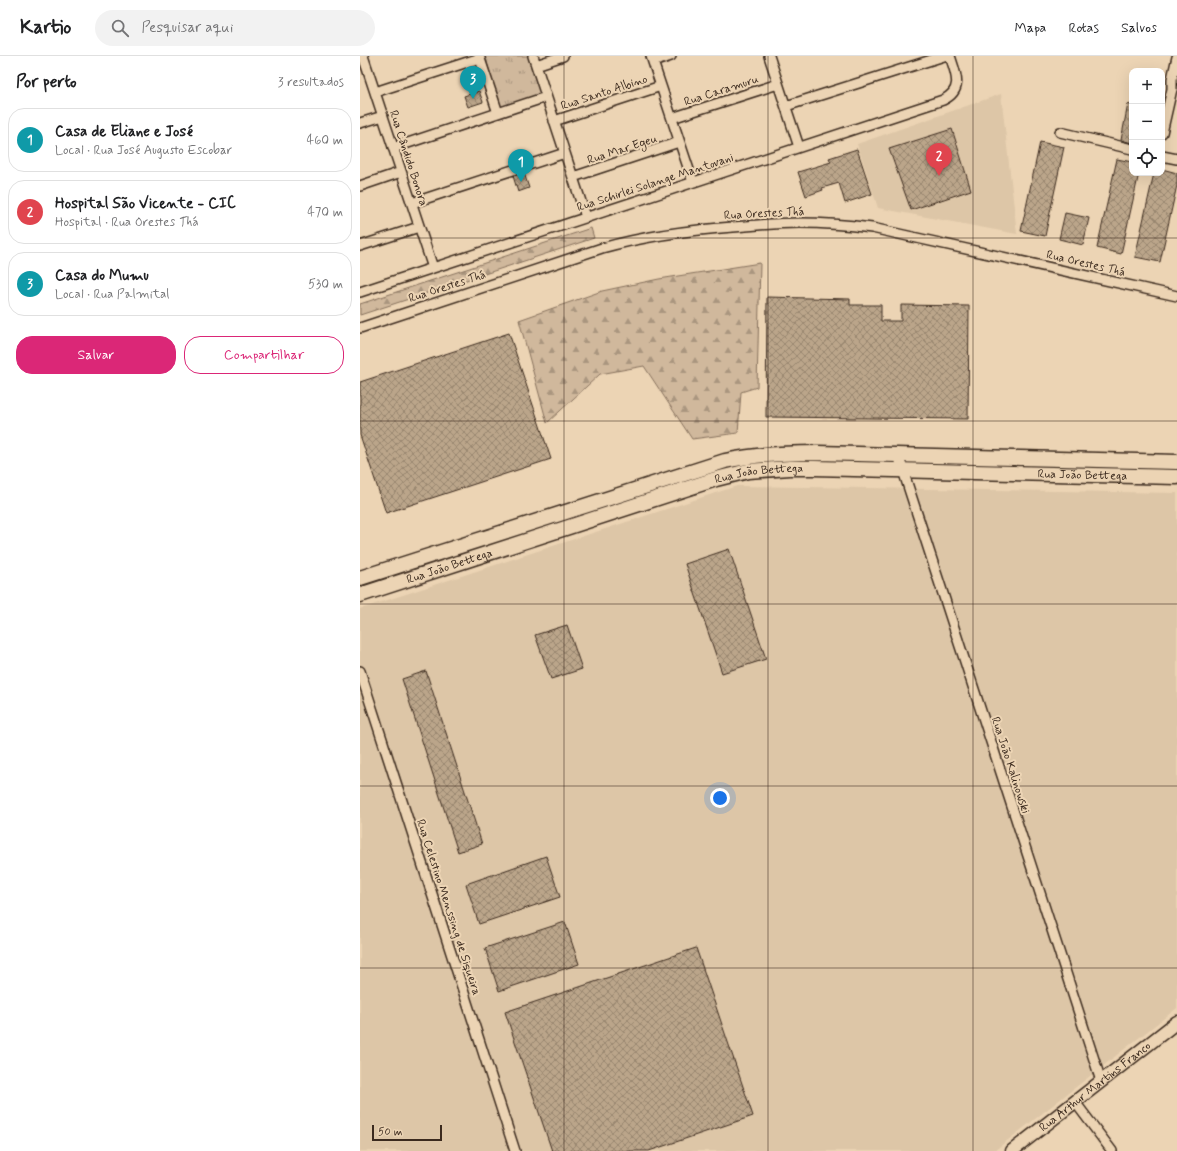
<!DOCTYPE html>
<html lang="pt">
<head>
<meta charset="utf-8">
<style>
  body { margin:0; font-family:Mynerve,sans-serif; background:#f2f2f2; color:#202124 }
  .controls { position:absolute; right:12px; top:12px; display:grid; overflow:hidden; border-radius:8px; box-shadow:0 4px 16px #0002 }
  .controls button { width:36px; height:36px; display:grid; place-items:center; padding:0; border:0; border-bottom:1px solid #e0e0e0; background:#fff; color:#202124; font:20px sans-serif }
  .scale { position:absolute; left:12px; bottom:10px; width:70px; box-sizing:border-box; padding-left:4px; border:2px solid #3b2a1e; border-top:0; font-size:11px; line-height:14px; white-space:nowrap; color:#3b2a1e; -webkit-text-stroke:3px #ecd4b4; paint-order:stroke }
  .you { position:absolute; left:360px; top:742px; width:14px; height:14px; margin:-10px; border:3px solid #fff; border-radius:50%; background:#1a73e8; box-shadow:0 0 0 6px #1a73e833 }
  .badge { display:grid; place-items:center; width:26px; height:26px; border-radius:50%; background:#db2777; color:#fff; font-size:13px; font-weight:700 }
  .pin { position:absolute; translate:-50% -33px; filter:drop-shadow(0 1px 2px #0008) }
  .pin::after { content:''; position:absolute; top:21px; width:14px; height:12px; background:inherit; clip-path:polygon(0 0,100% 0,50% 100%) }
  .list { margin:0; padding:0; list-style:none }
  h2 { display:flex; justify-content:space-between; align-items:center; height:52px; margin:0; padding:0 16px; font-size:17px }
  h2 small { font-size:13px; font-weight:400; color:#757577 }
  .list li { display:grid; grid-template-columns:26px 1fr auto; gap:12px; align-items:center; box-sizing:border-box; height:64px; margin:0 8px 8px; padding:0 8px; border:1px solid #e0e0e0; border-radius:16px }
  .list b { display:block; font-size:15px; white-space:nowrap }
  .list p { margin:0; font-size:13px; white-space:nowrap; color:#757577 }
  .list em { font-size:13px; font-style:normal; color:#757577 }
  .actions { display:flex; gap:8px; padding:12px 16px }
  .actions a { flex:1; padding:9px 0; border:1px solid #db2777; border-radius:16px; text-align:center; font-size:14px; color:#db2777 }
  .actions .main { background:#db2777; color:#fff }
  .icon { flex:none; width:22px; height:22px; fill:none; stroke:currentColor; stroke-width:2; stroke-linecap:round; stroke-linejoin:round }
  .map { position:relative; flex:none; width:817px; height:1095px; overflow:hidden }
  header { display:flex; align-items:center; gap:24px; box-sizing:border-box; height:56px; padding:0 20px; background:#fff; border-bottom:1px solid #e0e0e0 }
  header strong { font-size:19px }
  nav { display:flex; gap:22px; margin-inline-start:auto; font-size:14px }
  .search { width:280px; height:36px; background:#f2f2f2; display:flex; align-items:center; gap:10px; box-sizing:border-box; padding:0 14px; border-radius:22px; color:#757577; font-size:15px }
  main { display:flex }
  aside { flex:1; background:#fff }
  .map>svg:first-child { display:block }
  .built { fill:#ddc6a7 }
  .forest { fill:url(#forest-firs); stroke:#86715d }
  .park { fill:url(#park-tufts); stroke:#86715d }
  .building { fill:url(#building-cross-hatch); stroke:#3b2a1e }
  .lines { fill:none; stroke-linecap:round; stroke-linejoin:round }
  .street-casing { stroke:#3b2a1e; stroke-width:12 }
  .secondary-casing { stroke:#3b2a1e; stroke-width:15 }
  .primary-casing { stroke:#3b2a1e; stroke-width:17 }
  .street { stroke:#ecd4b4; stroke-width:9 }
  .secondary { stroke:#ecd4b4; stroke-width:12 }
  .primary { stroke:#ecd4b4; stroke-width:14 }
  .grid { fill:none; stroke:#3b2a1e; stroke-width:1; stroke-opacity:0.55 }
  .labels { text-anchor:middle; stroke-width:4; stroke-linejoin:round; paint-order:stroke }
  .street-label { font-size:12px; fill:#3b2a1e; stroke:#ecd4b4 }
</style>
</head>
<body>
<header>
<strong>Kartio</strong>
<div class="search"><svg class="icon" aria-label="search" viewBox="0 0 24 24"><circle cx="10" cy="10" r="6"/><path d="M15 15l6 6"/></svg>Pesquisar aqui</div>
<nav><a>Mapa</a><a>Rotas</a><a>Salvos</a></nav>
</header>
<main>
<aside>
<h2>Por perto<small>3 resultados</small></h2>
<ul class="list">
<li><span class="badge" style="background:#0f9aa8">1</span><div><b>Casa de Eliane e José</b><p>Local · Rua José Augusto Escobar</p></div><em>460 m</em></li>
<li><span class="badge" style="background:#e0444e">2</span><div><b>Hospital São Vicente - CIC</b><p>Hospital · Rua Orestes Thá</p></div><em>470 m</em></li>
<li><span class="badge" style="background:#0f9aa8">3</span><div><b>Casa do Mumu</b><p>Local · Rua Palmital</p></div><em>530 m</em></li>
</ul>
<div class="actions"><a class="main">Salvar</a><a>Compartilhar</a></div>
</aside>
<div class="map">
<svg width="817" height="1095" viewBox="0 0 817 1095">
  <defs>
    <pattern id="forest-firs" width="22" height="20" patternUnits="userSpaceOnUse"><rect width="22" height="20" fill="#d0b89c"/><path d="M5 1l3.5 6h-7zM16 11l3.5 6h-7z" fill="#aa967f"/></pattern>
    <pattern id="park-tufts" width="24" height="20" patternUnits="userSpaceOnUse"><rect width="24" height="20" fill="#d0b89c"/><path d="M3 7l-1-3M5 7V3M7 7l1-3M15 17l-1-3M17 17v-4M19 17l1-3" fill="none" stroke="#aa967f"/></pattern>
    <pattern id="building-cross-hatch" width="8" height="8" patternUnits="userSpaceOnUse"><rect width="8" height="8" fill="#bba58a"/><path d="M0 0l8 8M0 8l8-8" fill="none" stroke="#998770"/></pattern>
  </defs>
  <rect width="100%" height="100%" fill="#ecd4b4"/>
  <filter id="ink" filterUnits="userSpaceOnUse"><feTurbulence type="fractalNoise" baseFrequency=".025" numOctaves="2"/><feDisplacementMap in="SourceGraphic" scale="8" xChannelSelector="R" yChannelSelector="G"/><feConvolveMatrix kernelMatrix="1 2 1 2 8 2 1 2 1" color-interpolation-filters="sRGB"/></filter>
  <g filter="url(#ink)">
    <!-- built -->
    <path class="built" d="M 641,38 L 657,178 L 518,152 L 497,88 Z
      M 377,430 L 817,437 L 817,952 L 634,1095 L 0,1095 L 0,553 Z"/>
    <!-- forest -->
    <path class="forest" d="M 231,172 L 234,182 L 0,259 L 0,248 Z
      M 400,207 L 397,331 L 381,336 L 378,377 L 332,383 L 284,310 L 240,318 L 187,367 L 159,264 L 242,235 L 299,223 Z"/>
    <!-- park -->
    <path class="park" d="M 125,0 L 169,0 L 182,39 L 141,52 Z"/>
    <!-- building -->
    <path class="building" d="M 119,35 L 123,46 L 108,51 L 104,40 Z
      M 768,48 L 772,49 L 772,87 L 761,84 Z
      M 592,73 L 611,134 L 551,154 L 529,93 Z
      M 680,86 L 704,91 L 685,180 L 661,175 Z
      M 497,93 L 512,138 L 485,147 L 479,127 L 462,132 L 463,134 L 446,140 L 438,116 L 471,106 L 469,102 Z
      M 757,103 L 772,106 L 772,117 L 779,117 L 761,198 L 737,192 Z
      M 802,113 L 817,117 L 817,129 L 800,206 L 775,201 L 794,117 L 802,117 Z
      M 164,117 L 169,132 L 158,136 L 153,120 Z
      M 705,157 L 729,162 L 723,189 L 699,183 Z
      M 407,241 L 490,243 L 490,249 L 521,249 L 521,265 L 541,265 L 541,249 L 609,250 L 608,363 L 406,361 Z
      M 149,277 L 191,403 L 26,457 L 0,379 L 0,326 Z
      M 369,493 L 406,603 L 362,617 L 325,508 Z
      M 207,569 L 222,613 L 191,623 L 175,579 Z
      M 66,615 L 122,788 L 98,796 L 42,623 Z
      M 186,800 L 200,841 L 119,868 L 106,828 Z
      M 205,866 L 219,908 L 139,935 L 125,892 Z
      M 336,892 L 393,1060 L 289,1095 L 192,1095 L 145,956 Z"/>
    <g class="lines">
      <defs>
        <path id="street" d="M 3,0 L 73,212
          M 119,0 L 138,57
          M 173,0 L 226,161
          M 291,0 L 333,126
          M 409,0 L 439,91
          M 293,6 L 311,0
          M 176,9 L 203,0
          M 15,36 L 120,2
          M 426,50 L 584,0
          M 312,62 L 418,28
          M 194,65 L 301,30
          M 0,67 L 23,60
          M 700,76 L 772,93
          M 802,77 L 812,33 L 812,23 L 817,1
          M 33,92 L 186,41
          M 802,100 L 817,103
          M 213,121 L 319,86
          M 0,130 L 41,116
          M 52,147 L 205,97
          M 0,190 L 59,171
          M 0,236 L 583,44 C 604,34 596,18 590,0
          M 0,272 L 242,192 C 285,180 329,174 373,171 C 395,169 418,167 440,167 C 464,167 488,169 512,172 L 817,240
          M 538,399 L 741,1025
          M 0,615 L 155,1095
          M 715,1046 L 752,1095"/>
        <g id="secondary">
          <path id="s1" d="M 652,1095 L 817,966"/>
        </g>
        <g id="primary">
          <path d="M 0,522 L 365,405 C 396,398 426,397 458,397 L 817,406"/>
          <path id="s2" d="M 0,539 L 356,423 L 388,415 L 430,412 L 454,412 L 817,421"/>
        </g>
      </defs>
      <!-- street casing -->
      <use href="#street" class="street-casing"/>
      <!-- secondary casing -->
      <use href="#secondary" class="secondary-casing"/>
      <!-- primary casing -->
      <use href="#primary" class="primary-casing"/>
      <!-- street -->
      <use href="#street" class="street"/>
      <!-- secondary -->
      <use href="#secondary" class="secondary"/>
      <!-- primary -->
      <use href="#primary" class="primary"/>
    </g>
  </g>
  <!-- grid -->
  <path class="grid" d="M 204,0 L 204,1095M 408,0 L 408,1095M 613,0 L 613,1095M 0,182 L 817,182M 0,365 L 817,365M 0,548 L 817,548M 0,730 L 817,730M 0,912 L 817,912"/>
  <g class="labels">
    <!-- street labels -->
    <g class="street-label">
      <text transform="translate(361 34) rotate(-18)" y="4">Rua Caramuru</text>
      <text transform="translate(244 36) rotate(-18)" y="4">Rua Santo Albino</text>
      <text transform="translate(262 93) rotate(-18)" y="4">Rua Mar Egeu</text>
      <text transform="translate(49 102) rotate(72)" y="4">Rua Cândido Bonora</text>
      <text transform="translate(295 126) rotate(-18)" y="4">Rua Schirlei Solange Mantovani</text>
      <text transform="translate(404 157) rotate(-3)" y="4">Rua Orestes Thá</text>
      <text transform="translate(726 207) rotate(13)" y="4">Rua Orestes Thá</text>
      <text transform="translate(87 230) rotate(-18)" y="4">Rua Orestes Thá</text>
      <text dy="4" stroke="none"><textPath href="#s2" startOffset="418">Rua João Bettega</textPath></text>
      <text dy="4" stroke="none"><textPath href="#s2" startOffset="742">Rua João Bettega</textPath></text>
      <text dy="4" stroke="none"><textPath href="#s2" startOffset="94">Rua João Bettega</textPath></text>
      <text transform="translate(651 709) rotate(72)" y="4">Rua João Kalinowski</text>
      <text transform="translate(89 851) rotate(72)" y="4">Rua Celestino Menssing de Siqueira</text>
      <text dy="4" stroke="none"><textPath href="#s1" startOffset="105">Rua Arthur Martins Franco</textPath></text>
    </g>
  </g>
</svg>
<div class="controls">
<button>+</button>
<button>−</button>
<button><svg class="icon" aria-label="locate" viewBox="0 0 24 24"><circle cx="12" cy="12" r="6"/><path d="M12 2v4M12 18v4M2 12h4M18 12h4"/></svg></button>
</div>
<div class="scale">50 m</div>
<div class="you"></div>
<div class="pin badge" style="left:161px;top:126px;background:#0f9aa8">1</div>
<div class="pin badge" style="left:579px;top:120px;background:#e0444e">2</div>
<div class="pin badge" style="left:113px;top:43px;background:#0f9aa8">3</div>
</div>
</main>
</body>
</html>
